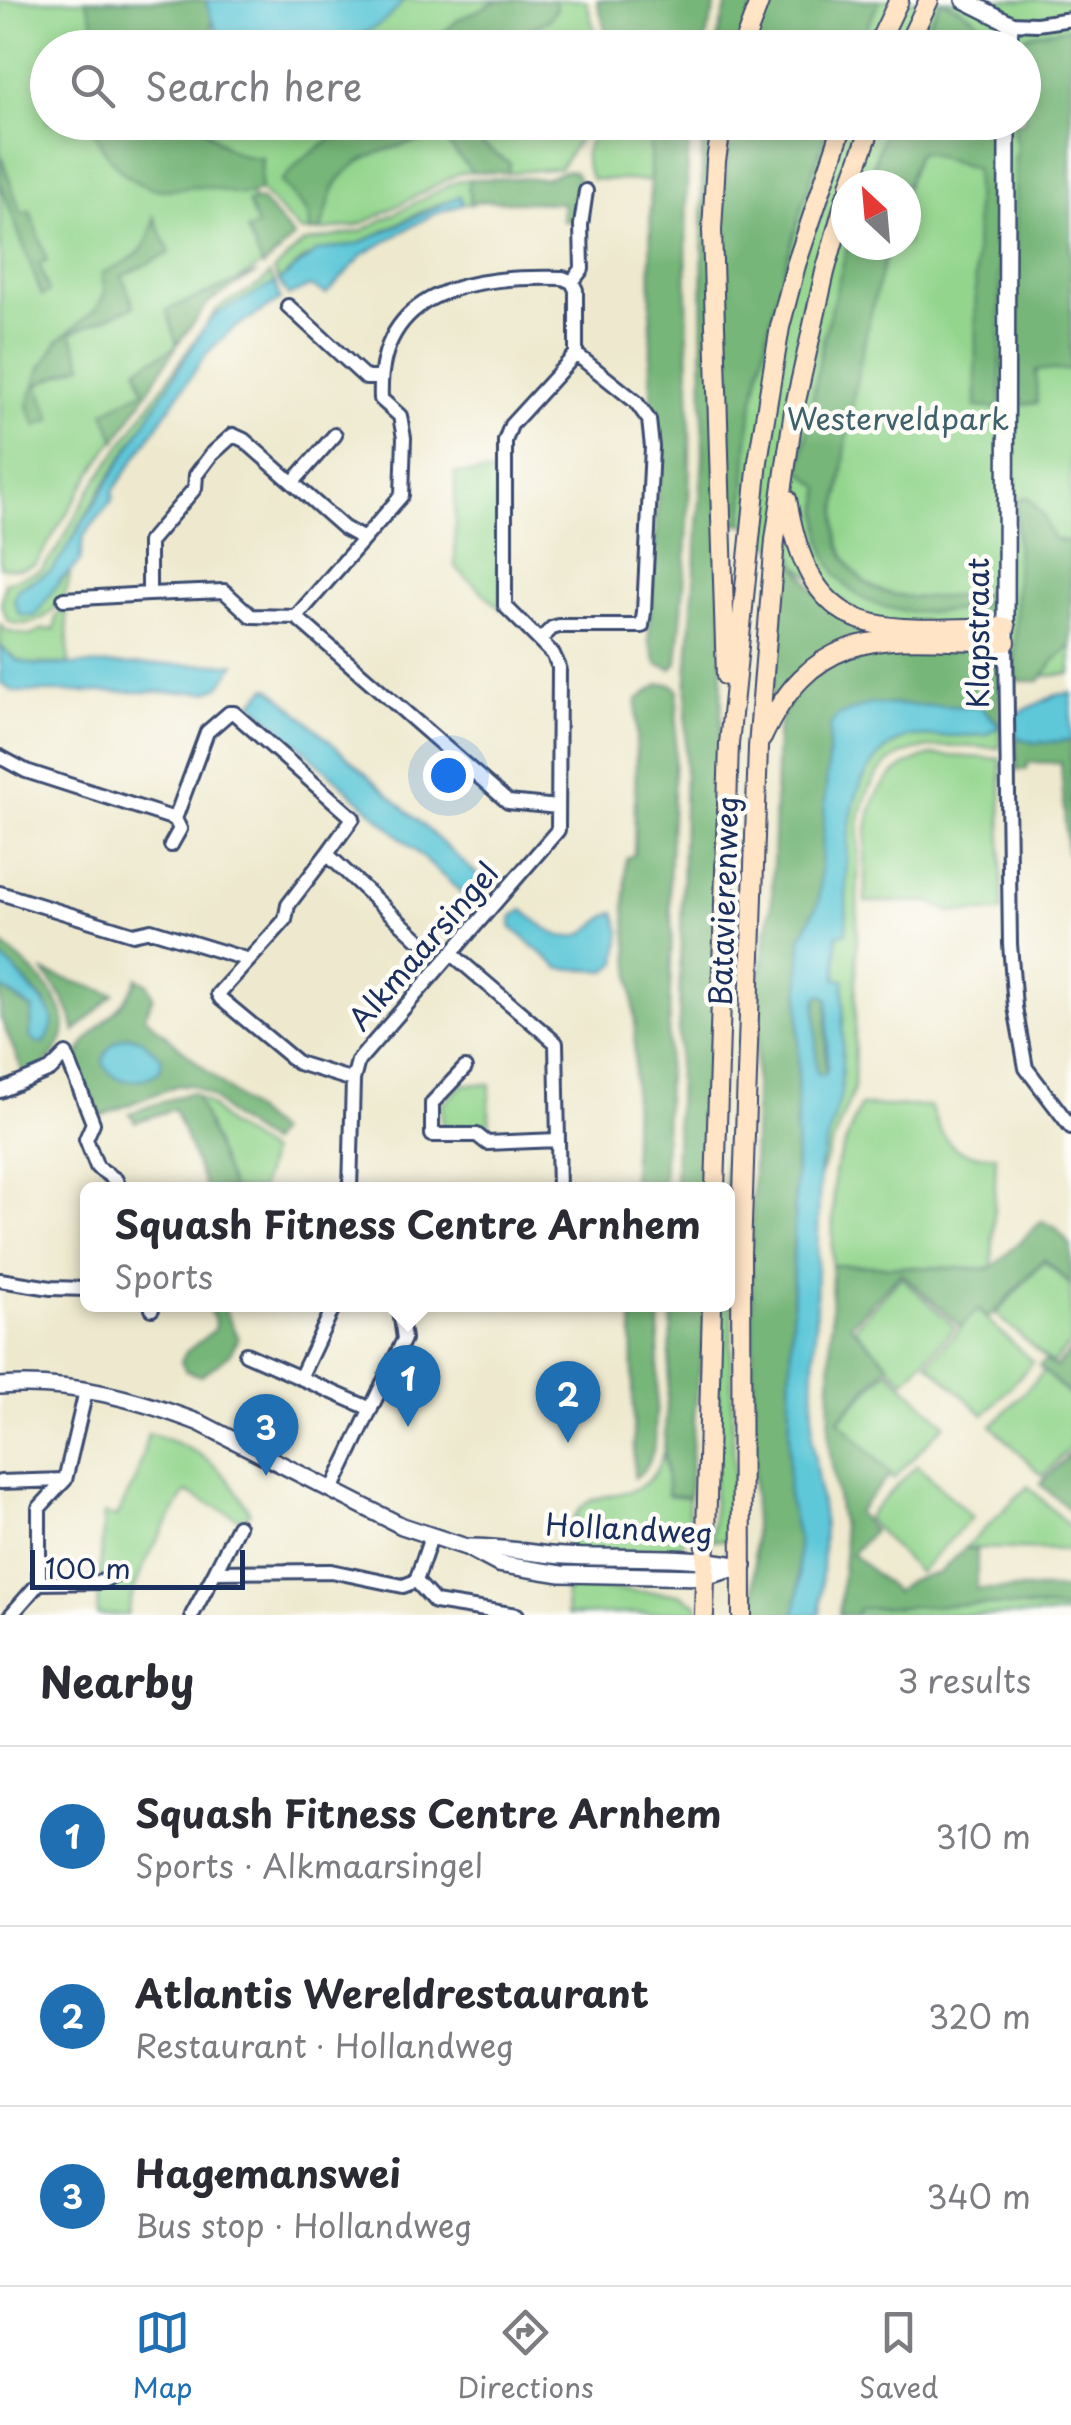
<!DOCTYPE html>
<html lang="en">
<head>
<meta charset="utf-8">
<style>
  body { margin:0; font-family:"Playpen Sans",sans-serif; background:#f2f2f3; color:#2b2b33 }
  .compass { position:absolute; left:831px; top:170px; width:90px; height:90px; border-radius:50%; background:#fff; box-shadow:0 5px 15px #0003; rotate:334deg }
  .scale { position:absolute; left:30px; bottom:25px; width:215px; box-sizing:border-box; padding-left:10px; border:5px solid #1b2f5e; border-top:0; font-size:28px; line-height:35px; white-space:nowrap; color:#1b2f5e; -webkit-text-stroke:8px #fdfcf7; paint-order:stroke }
  .you { position:absolute; left:448px; top:775px; width:35px; height:35px; margin:-25px; border:8px solid #fff; border-radius:50%; background:#1a73e8; box-shadow:0 0 0 15px #1a73e833 }
  .badge { display:grid; place-items:center; width:65px; height:65px; border-radius:50%; background:#1f6fb2; color:#fff; font-size:32px; font-weight:700 }
  .pin { position:absolute; translate:-50% -82px; filter:drop-shadow(0 2px 5px #0008) }
  .pin::after { content:''; position:absolute; top:52px; width:35px; height:30px; background:inherit; clip-path:polygon(0 0,100% 0,50% 100%) }
  .popup { position:absolute; left:80px; top:1182px; width:655px; height:130px; box-sizing:border-box; display:grid; place-content:center; border-radius:15px; background:#fff; filter:drop-shadow(0 2px 8px #0005); font-size:32px; white-space:nowrap; color:#7c7c81 }
  .popup b { font-size:38px; color:#2b2b33 }
  .popup::after { content:''; position:absolute; left:50%; top:100%; margin-left:-20px; border:20px solid transparent; border-top-color:#fff }
  .list { margin:0; padding:0; list-style:none }
  h2 { display:flex; justify-content:space-between; align-items:center; height:130px; margin:0; padding:0 40px; font-size:42px }
  h2 small { font-size:32px; font-weight:400; color:#7c7c81 }
  .list li { display:grid; grid-template-columns:65px 1fr auto; gap:30px; align-items:center; box-sizing:border-box; height:180px; padding:0 40px; border-top:2px solid #e1e1e2 }
  .list b { display:block; font-size:38px; white-space:nowrap }
  .list p { margin:0; font-size:32px; white-space:nowrap; color:#7c7c81 }
  .list em { font-size:32px; font-style:normal; color:#7c7c81 }
  .icon { flex:none; width:55px; height:55px; fill:none; stroke:currentColor; stroke-width:2; stroke-linecap:round; stroke-linejoin:round }
  .map { position:relative; flex:none; width:1071px; height:1615px; overflow:hidden }
  .search { position:absolute; background:#fff; box-shadow:0 5px 15px #0003; left:30px; right:30px; top:30px; height:110px; display:flex; align-items:center; gap:25px; box-sizing:border-box; padding:0 35px; border-radius:55px; color:#7c7c81; font-size:38px }
  .sheet { height:670px; background:#fff }
  nav { display:flex; justify-content:space-around; align-items:center; box-sizing:border-box; height:140px; border-top:2px solid #e1e1e2; background:#fff; font-size:28px; color:#7c7c81 }
  nav a { display:grid; justify-items:center; gap:5px }
  nav .on { color:#1f6fb2 }
  .map>svg:first-child { display:block }
  .green { fill:#93d58d; stroke:#578276; stroke-width:2.5; fill-rule:evenodd }
  .forest { fill:#76b678; stroke:#48726b; stroke-width:2.5 }
  .water { fill:#5ec8d8; stroke:#3c7c9b; stroke-width:2.5; fill-rule:evenodd }
  .lines { fill:none; stroke-linecap:round; stroke-linejoin:round }
  .minor-casing { stroke:#3b4b6f; stroke-width:18 }
  .tertiary-casing { stroke:#3b4b6f; stroke-width:20 }
  .secondary-casing { stroke:#3b4b6f; stroke-width:22 }
  .minor { stroke:#fff; stroke-width:12 }
  .tertiary { stroke:#fff; stroke-width:15 }
  .secondary { stroke:#ffe4c6; stroke-width:18 }
  .labels { text-anchor:middle; stroke-width:9; stroke-linejoin:round; paint-order:stroke }
  .park-label { font-size:30px; fill:#3f616c; stroke:#fdfcf7 }
  .street-label { font-size:30px; fill:#1b2f5e; stroke:#fdfcf7 }
</style>
</head>
<body>
<div class="map">
<svg width="1071" height="1615" viewBox="0 0 1071 1615">
  <rect width="100%" height="100%" fill="#fdfcf7"/>
  <filter id="ink" filterUnits="userSpaceOnUse"><feTurbulence type="fractalNoise" baseFrequency=".01" numOctaves="2"/><feDisplacementMap in="SourceGraphic" scale="20" xChannelSelector="R" yChannelSelector="G"/><feConvolveMatrix kernelMatrix="1 2 1 2 8 2 1 2 1" color-interpolation-filters="sRGB"/></filter>
  <filter id="wash" filterUnits="userSpaceOnUse"><feTurbulence type="fractalNoise" baseFrequency=".0048" numOctaves="4" result="noise"/><feDisplacementMap in="SourceGraphic" scale="40" xChannelSelector="R" yChannelSelector="G"/><feGaussianBlur stdDeviation="2.25" result="paint"/><feColorMatrix in="noise" values="0 0 0 0 0 0 0 0 0 0 0 0 0 0 0 0 0 1.4 0 .05"/><feComposite in="paint" operator="in"/></filter>
  <g filter="url(#wash)">
    <rect width="100%" height="100%" fill="#eee9ce"/>
    <!-- green -->
    <path class="green" d="M 0,0 L 100,0 L 115,47 L 48,48 L 48,122 L 117,123 L 239,170 L 280,253 L 204,302 L 84,485 L 36,564 L 20,569 L 0,567 Z
      M 403,0 L 499,0 L 458,20 L 427,47 L 303,48 C 339,38 383,35 403,0 Z
      M 554,0 L 586,0 L 599,47 L 499,48 L 500,42 C 519,33 545,27 557,8 Z
      M 780,0 L 1071,0 L 1071,674 L 1021,678 L 1000,635 L 887,637 L 727,510 L 723,375 L 738,123 L 1024,122 L 1024,48 L 761,47 ZM 846,185 L 906,185 L 906,245 L 846,245 Z
      M 200,123 L 356,123 L 300,161 L 282,182 L 309,215 L 311,232 L 300,231 L 260,190 L 262,158 C 237,159 216,142 200,123 Z
      M 465,123 L 589,123 L 560,168 L 508,173 L 510,164 L 480,143 Z
      M 600,123 L 650,123 L 650,181 L 592,179 C 577,150 588,149 600,123 Z
      M 442,137 L 472,172 L 460,173 L 370,220 L 355,226 L 320,231 C 326,218 327,206 332,193 C 347,153 405,144 442,137 Z
      M 470,179 L 468,188 L 471,204 L 463,204 L 460,197 L 433,206 L 358,244 L 328,249 L 305,258 L 279,281 L 274,270 L 303,243 L 361,231 L 457,181 Z
      M 270,274 L 275,283 L 217,314 L 100,491 L 63,555 L 51,571 L 21,586 L 52,591 L 70,572 C 70,602 38,634 8,621 L 1,605 L 5,583 L 41,570 L 57,550 L 90,490 L 217,309 C 233,296 258,290 270,274 Z
      M 455,473 L 502,473 L 501,609 L 455,567 Z
      M 66,605 L 69,664 L 23,664 L 0,646 L 0,624 L 6,631 L 30,636 L 41,630 L 55,629 L 56,617 Z
      M 1000,726 L 1000,748 C 926,745 873,737 859,826 L 854,1089 L 819,1177 L 820,1164 L 841,1094 L 844,981 L 836,980 L 837,934 L 845,933 C 848,869 835,768 907,737 L 986,735 Z
      M 932,755 L 1001,759 L 1002,912 L 950,912 L 930,902 L 865,902 C 866,839 856,775 932,755 Z
      M 464,1084 L 490,1084 L 489,1127 L 442,1126 L 442,1104 Z
      M 196,1095 L 209,1104 L 228,1125 L 270,1153 L 261,1189 L 232,1189 Z
      M 860,1106 L 930,1106 C 944,1143 953,1158 996,1155 L 992,1269 L 832,1265 L 834,1172 Z
      M 730,1144 L 735,1155 L 731,1360 L 735,1521 L 727,1540 L 712,1540 L 722,1305 L 728,1304 L 728,1190 L 725,1189 L 725,1157 Z
      M 1044,1261 L 1071,1285 L 1071,1343 L 1052,1364 L 996,1314 Z
      M 901,1277 L 955,1327 L 905,1381 L 851,1331 Z
      M 977,1310 L 1033,1362 L 984,1415 L 928,1363 Z
      M 888,1370 L 945,1424 L 893,1479 L 836,1424 Z
      M 1044,1371 L 1071,1397 L 1071,1447 L 1043,1476 L 992,1426 Z
      M 148,1433 C 200,1449 224,1464 250,1513 L 240,1519 L 186,1492 C 163,1530 136,1571 127,1615 L 97,1615 L 104,1514 L 116,1517 L 136,1479 Z
      M 664,1449 L 668,1495 L 689,1497 C 688,1511 691,1531 682,1543 C 668,1561 591,1551 567,1550 C 573,1459 646,1528 664,1449 Z
      M 917,1465 L 972,1517 L 919,1573 L 866,1518 Z
      M 1028,1486 L 1071,1528 L 1071,1550 L 965,1548 Z
      M 565,1587 L 679,1594 L 697,1604 L 699,1612 L 567,1615 Z
      M 976,1604 L 1071,1610 L 1071,1615 L 855,1615 L 857,1609 Z"/>
    <!-- forest -->
    <path class="forest" d="M 86,0 L 206,0 L 212,20 L 211,47 L 102,47 Z
      M 499,0 L 554,0 L 557,8 L 549,20 L 501,42 L 499,47 L 427,47 L 458,20 Z
      M 597,0 L 717,0 L 703,48 L 623,47 L 607,36 Z
      M 728,0 L 756,0 L 738,47 L 715,48 Z
      M 769,0 L 880,0 L 857,47 L 750,48 Z
      M 941,0 C 964,9 988,22 995,47 L 915,48 Z
      M 1071,28 L 1071,370 L 1036,370 L 1037,403 L 1017,405 L 1015,158 C 1020,144 1013,137 1013,123 L 1024,122 L 1024,48 L 1017,47 C 1025,29 1053,31 1071,28 Z
      M 718,122 L 723,618 L 713,1189 L 675,1190 L 687,677 L 703,458 L 702,123 Z
      M 92,123 L 200,123 C 216,142 237,159 262,158 L 260,190 C 242,200 223,189 205,187 C 189,186 172,192 156,189 C 124,183 100,152 92,123 Z
      M 356,123 L 465,123 L 480,143 L 510,164 L 508,173 L 472,172 L 442,137 C 405,144 347,153 332,193 C 327,206 326,219 320,231 L 311,232 L 307,211 L 281,182 L 300,161 Z
      M 650,123 L 690,123 C 682,227 689,334 690,439 C 690,513 685,588 677,662 L 672,669 L 657,664 L 649,642 C 648,585 659,528 658,471 C 658,448 647,423 651,402 Z
      M 731,123 L 829,123 C 796,221 767,320 750,423 C 745,456 747,490 742,524 L 728,523 L 719,242 Z
      M 887,123 L 999,123 L 1001,409 L 976,407 L 975,169 L 923,152 L 917,154 L 906,189 L 906,185 L 867,185 Z
      M 0,153 L 21,213 L 30,211 L 47,260 L 39,264 L 49,292 L 42,296 L 0,182 Z
      M 567,170 L 575,172 L 580,182 L 580,217 L 576,221 L 563,221 L 562,203 L 484,201 L 471,204 L 468,188 L 470,179 L 546,178 Z
      M 261,200 L 294,237 L 263,267 L 247,230 L 257,226 L 248,202 Z
      M 154,217 L 170,253 L 122,276 L 134,306 L 71,333 L 83,365 L 38,384 L 52,420 L 36,426 L 28,406 L 39,371 L 58,341 L 96,309 L 105,293 L 102,273 C 133,259 148,254 154,217 Z
      M 848,245 L 889,245 C 867,322 852,390 843,470 C 840,491 834,516 838,538 C 840,552 850,569 860,578 C 892,608 954,595 993,594 L 993,602 L 984,607 C 887,623 809,606 821,488 L 800,470 L 824,336 Z
      M 257,273 L 209,302 L 177,345 L 167,310 Z
      M 176,347 L 116,441 L 104,412 L 144,390 L 137,368 Z
      M 1028,497 L 1042,514 L 1053,539 L 1071,542 L 1071,646 L 1054,661 L 1040,681 L 1019,681 L 1015,677 L 1017,499 Z
      M 787,539 L 798,567 L 815,592 L 893,635 L 847,639 L 827,650 L 770,710 Z
      M 863,646 L 993,648 L 999,661 L 1000,726 L 981,707 L 870,704 L 823,863 L 819,901 L 801,938 L 788,1495 L 798,1539 L 799,1589 L 795,1615 L 755,1615 L 751,1248 L 758,982 L 772,899 L 777,736 C 784,687 824,669 863,646 Z
      M 659,684 L 672,684 L 678,690 L 669,880 L 672,933 L 663,1189 L 632,1189 L 635,1021 L 625,910 L 626,859 L 634,854 L 637,700 Z
      M 1016,737 L 1036,743 L 1071,740 L 1071,853 L 1067,853 L 1061,763 L 1028,762 L 1027,769 L 1017,770 Z
      M 0,943 C 49,982 104,1032 25,1077 L 0,1017 L 0,987 L 33,1010 L 30,1037 L 46,1002 C 28,989 19,969 0,958 Z
      M 44,972 L 114,994 L 75,1032 C 71,1007 59,992 44,972 Z
      M 137,978 L 148,984 L 153,996 L 145,1017 L 277,1132 L 269,1143 L 232,1118 L 212,1097 L 191,1085 L 176,1086 L 97,1117 L 76,1061 C 87,1028 125,1012 137,978 Z
      M 823,995 L 828,998 L 825,1075 L 818,1075 L 816,1069 L 816,1003 L 818,996 Z
      M 191,1092 L 196,1095 L 232,1189 L 206,1189 L 174,1109 L 135,1122 L 130,1113 Z
      M 1042,1221 L 1055,1227 L 1071,1246 L 1071,1284 L 1044,1259 L 989,1318 L 978,1309 L 961,1327 L 901,1273 L 850,1325 L 889,1364 L 838,1420 L 891,1474 L 857,1512 L 873,1531 L 852,1554 L 896,1592 L 910,1580 L 939,1573 L 965,1548 L 977,1550 L 977,1589 L 1071,1589 L 1071,1610 L 976,1604 L 858,1609 L 855,1615 L 839,1615 L 845,1547 L 829,1446 L 832,1265 L 991,1269 Z
      M 207,1305 L 223,1305 L 238,1339 L 229,1355 L 201,1376 L 186,1371 L 181,1362 L 186,1352 L 214,1330 L 215,1321 Z
      M 632,1305 L 660,1305 L 655,1443 C 651,1459 648,1470 634,1478 Z
      M 673,1305 L 708,1305 L 695,1407 L 689,1497 L 668,1495 L 664,1449 Z
      M 1071,1350 L 1071,1396 L 1039,1366 L 1045,1360 L 1056,1367 Z
      M 1071,1453 L 1071,1511 L 1040,1484 Z"/>
    <!-- water -->
    <path class="water" d="M 206,0 L 403,0 C 378,44 308,48 263,48 C 254,48 241,50 232,45 C 216,37 210,17 206,0 Z
      M 460,196 L 463,204 L 432,215 L 364,254 L 326,294 L 310,286 L 288,296 L 279,281 L 317,251 L 358,244 Z
      M 275,283 L 280,300 L 231,330 L 207,353 L 113,491 L 113,499 L 83,537 L 80,562 L 60,580 L 35,616 L 20,615 L 14,600 L 17,590 L 51,571 L 63,555 L 207,323 L 217,314 Z
      M 0,646 L 16,660 L 35,665 L 235,664 L 220,686 L 208,692 L 14,692 L 0,682 Z
      M 267,688 L 272,689 L 481,878 L 473,895 L 467,898 L 259,709 L 252,703 Z
      M 1071,693 L 1071,740 L 1036,743 L 1016,737 L 1016,714 L 1056,695 Z
      M 870,704 L 981,707 L 1000,726 L 986,735 L 907,737 C 835,767 848,869 846,933 L 837,934 L 836,979 L 844,980 L 841,1094 L 820,1165 L 812,1437 L 824,1527 L 820,1615 L 795,1615 L 799,1589 L 798,1539 L 788,1495 L 801,938 L 819,901 L 830,726 L 837,716 ZM 823,995 L 828,999 L 827,1070 L 824,1075 L 818,1074 L 816,1068 L 816,1003 L 818,996 Z
      M 523,910 C 542,925 562,948 587,931 C 597,924 604,917 615,912 L 621,932 L 617,963 L 607,971 L 559,968 L 511,927 L 513,916 Z
      M 0,958 C 13,965 20,976 29,987 C 45,1006 63,1014 45,1042 L 38,1043 L 30,1037 L 33,1009 L 0,987 Z
      M 130,1036 L 142,1040 L 162,1058 L 160,1071 C 140,1084 114,1086 103,1062 C 106,1048 116,1039 130,1036 Z"/>
  </g>
  <g filter="url(#ink)">
    <g class="lines">
      <defs>
        <path id="minor" d="M 1010,23 L 1037,24 L 1071,19
          M 572,282 L 582,269 L 581,225 L 586,191
          M 288,306 L 366,378 L 380,378
          M 293,482 L 335,435
          M 64,599 L 149,594
          M 296,617 L 251,616 L 224,591 L 149,594 L 149,542 L 195,488 L 196,475 L 211,455 L 233,435 L 244,440 L 344,528 L 364,539
          M 540,640 L 552,628 L 559,626 L 642,626 L 644,612 L 652,447 L 649,420 L 636,402 L 576,354
          M 1006,642 L 1010,944 L 1015,1007 L 1026,1068 L 1071,1127
          M 0,757 L 26,771 L 175,819 L 207,732 L 229,713 L 234,713 L 353,818 L 327,854 L 418,939
          M 171,845 L 180,829 L 175,819
          M 0,893 L 133,934 L 151,930 L 249,960 L 218,994 L 221,999 L 298,1063 L 353,1080
          M 451,953 L 556,1043 L 559,1190
          M 249,960 L 285,920 L 288,905 L 327,854
          M 465,1068 L 432,1103 L 432,1135 L 477,1135 L 487,1143 L 558,1140
          M 0,1091 L 50,1070 L 66,1054 L 93,1123 L 86,1139 L 97,1167 L 116,1180 L 120,1190
          M 350,1190 L 353,1080 L 358,1061 L 558,830 L 559,667 L 553,654 L 505,606 L 505,441 L 511,425 L 576,354 L 576,290 L 572,282 L 563,278 C 476,276 376,286 381,399 L 400,416 L 404,438 L 402,495 L 296,617 L 508,802 L 558,807
          M 0,1280 L 51,1288 L 88,1289
          M 151,1304 L 152,1309
          M 246,1354 L 371,1409
          M 300,1378 L 335,1304
          M 65,1480 L 86,1391
          M 0,1482 L 65,1480 L 39,1508 L 39,1583 L 11,1615
          M 332,1490 L 404,1339 L 399,1304
          M 215,1572 L 238,1526
          M 416,1581 L 435,1602 L 517,1615
          M 416,1581 L 431,1537
          M 39,1583 L 100,1582 L 118,1574
          M 192,1615 L 215,1572 L 331,1571 L 403,1586 L 416,1581"/>
        <path id="tertiary" d="M 964,0 L 1010,23 L 1009,48
          M 1006,638 L 1007,122
          M 0,1386 C 68,1380 137,1399 200,1423 L 402,1526 L 466,1547 L 498,1564 L 561,1574 L 703,1577 L 744,1566
          M 470,1547 C 502,1547 533,1554 564,1556 C 622,1559 680,1554 736,1565"/>
        <path id="secondary" d="M 742,48 L 760,0
          M 876,48 L 899,0
          M 906,48 L 929,0
          M 722,122 L 716,161 L 712,230 L 726,676
          M 850,185 L 873,122
          M 787,499 C 812,648 884,629 1006,627
          M 762,738 C 818,618 894,640 1006,642
          M 715,1190 L 729,744 L 758,461 L 780,327 L 796,265 L 844,122
          M 704,1615 L 712,1304
          M 742,1615 L 741,1253 L 758,747 L 775,540 L 794,410 L 825,272 L 846,197"/>
      </defs>
      <!-- minor casing -->
      <use href="#minor" class="minor-casing"/>
      <!-- tertiary casing -->
      <use href="#tertiary" class="tertiary-casing"/>
      <!-- secondary casing -->
      <use href="#secondary" class="secondary-casing"/>
      <!-- minor -->
      <use href="#minor" class="minor"/>
      <!-- tertiary -->
      <use href="#tertiary" class="tertiary"/>
      <!-- secondary -->
      <use href="#secondary" class="secondary"/>
    </g>
  </g>
  <g class="labels">
    <!-- park labels -->
    <g class="park-label">
      <text x="898" y="430">Westerveldpark</text>
    </g>
    <!-- street labels -->
    <g class="street-label">
      <text transform="translate(979 633) rotate(-90)" y="10">Klapstraat</text>
      <text transform="translate(725 901) rotate(-88)" y="10">Batavierenweg</text>
      <text transform="translate(424 947) rotate(-49)" y="10">Alkmaarsingel</text>
      <text transform="translate(629 1530) rotate(3)" y="10">Hollandweg</text>
    </g>
  </g>
</svg>
<svg class="compass" viewBox="-18 -18 36 36"><path d="M0-13l5 13h-10z" fill="#e53935"/><path d="M0 13l5-13h-10z" fill="#7c7c81"/></svg>
<div class="scale">100 m</div>
<div class="you"></div>
<div class="pin badge" style="left:408px;top:1427px">1</div>
<div class="popup"><b>Squash Fitness Centre Arnhem</b>Sports</div>
<div class="pin badge" style="left:568px;top:1443px">2</div>
<div class="pin badge" style="left:266px;top:1476px">3</div>
<div class="search"><svg class="icon" aria-label="search" viewBox="0 0 24 24"><circle cx="10" cy="10" r="6"/><path d="M15 15l6 6"/></svg>Search here</div>
</div>
<section class="sheet">
<h2>Nearby<small>3 results</small></h2>
<ul class="list">
<li><span class="badge">1</span><div><b>Squash Fitness Centre Arnhem</b><p>Sports · Alkmaarsingel</p></div><em>310 m</em></li>
<li><span class="badge">2</span><div><b>Atlantis Wereldrestaurant</b><p>Restaurant · Hollandweg</p></div><em>320 m</em></li>
<li><span class="badge">3</span><div><b>Hagemanswei</b><p>Bus stop · Hollandweg</p></div><em>340 m</em></li>
</ul>
</section>
<nav>
<a class="on"><svg class="icon" aria-label="map" viewBox="0 0 24 24"><path d="M3 6l6-2 6 2 6-2v14l-6 2-6-2-6 2zM9 4v14M15 6v14"/></svg>Map</a>
<a><svg class="icon" aria-label="directions" viewBox="0 0 24 24"><path d="M12 3l9 9-9 9-9-9zM9 14v-3h6M13 9l2 2-2 2"/></svg>Directions</a>
<a><svg class="icon" aria-label="saved" viewBox="0 0 24 24"><path d="M7 4h10v16l-5-4-5 4z"/></svg>Saved</a>
</nav>
</body>
</html>
